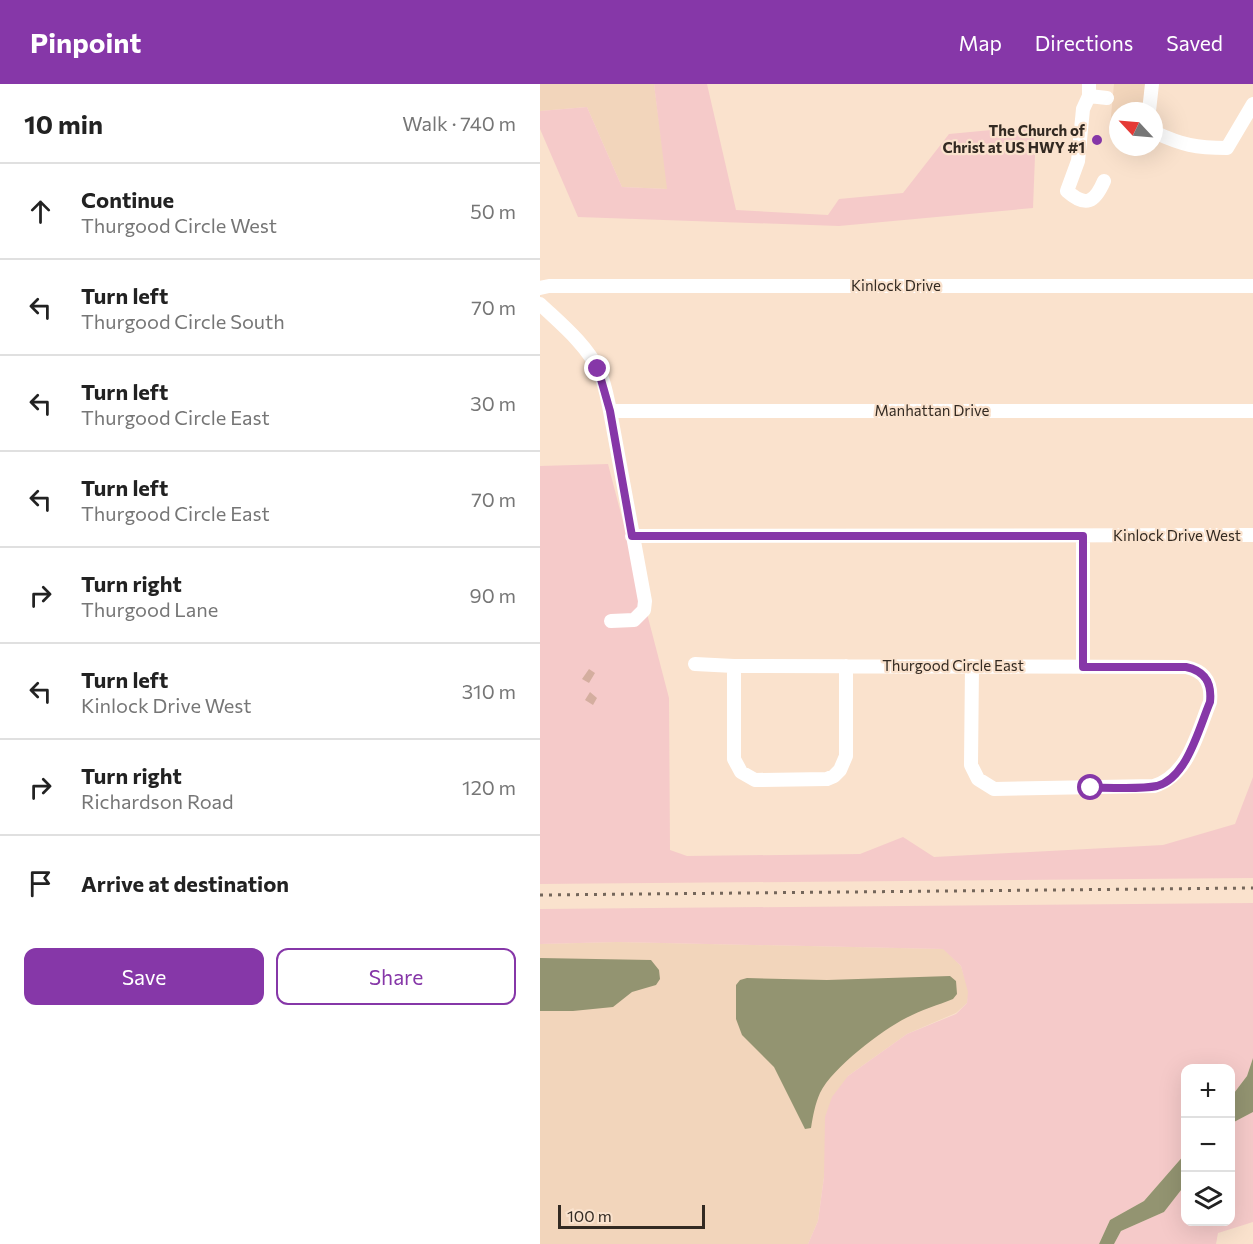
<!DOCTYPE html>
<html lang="en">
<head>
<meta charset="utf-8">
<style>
  body { margin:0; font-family:Commissioner,sans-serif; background:#f2f2f2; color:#222 }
  .controls { position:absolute; right:18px; bottom:18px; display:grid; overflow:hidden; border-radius:12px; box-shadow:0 6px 24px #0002 }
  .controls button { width:54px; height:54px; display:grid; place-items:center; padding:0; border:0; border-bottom:2px solid #e0e0e0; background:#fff; color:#222; font:30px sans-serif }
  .compass { position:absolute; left:569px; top:18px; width:54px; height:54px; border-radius:50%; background:#fff; box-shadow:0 6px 24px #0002; rotate:296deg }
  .scale { position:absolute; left:18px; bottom:15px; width:147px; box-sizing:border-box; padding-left:6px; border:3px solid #332a22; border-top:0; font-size:16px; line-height:21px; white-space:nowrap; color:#332a22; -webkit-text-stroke:4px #fae2cd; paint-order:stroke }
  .stop { position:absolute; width:18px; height:18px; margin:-14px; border:4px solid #8637a8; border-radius:50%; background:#fff }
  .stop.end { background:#8637a8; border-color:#fff; box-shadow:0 2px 6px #0008 }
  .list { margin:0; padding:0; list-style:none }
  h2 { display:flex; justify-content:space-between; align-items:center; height:78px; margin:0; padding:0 24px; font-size:26px }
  h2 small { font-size:20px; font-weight:400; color:#767676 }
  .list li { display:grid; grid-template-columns:39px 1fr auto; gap:18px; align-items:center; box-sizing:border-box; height:96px; padding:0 24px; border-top:2px solid #e0e0e0 }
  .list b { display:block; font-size:22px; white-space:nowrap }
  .list p { margin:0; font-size:20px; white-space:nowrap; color:#767676 }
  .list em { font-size:20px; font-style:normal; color:#767676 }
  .actions { display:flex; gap:12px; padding:18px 24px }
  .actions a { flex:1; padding:14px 0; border:2px solid #8637a8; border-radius:12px; text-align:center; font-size:21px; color:#8637a8 }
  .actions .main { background:#8637a8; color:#fff }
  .icon { flex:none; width:33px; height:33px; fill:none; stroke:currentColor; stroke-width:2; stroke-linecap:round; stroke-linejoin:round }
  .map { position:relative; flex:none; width:713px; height:1160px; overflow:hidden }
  header { display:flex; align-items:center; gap:36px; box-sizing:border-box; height:84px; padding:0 30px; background:#8637a8; color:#fff }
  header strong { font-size:28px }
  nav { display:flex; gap:33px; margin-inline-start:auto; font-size:21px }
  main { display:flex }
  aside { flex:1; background:#fff }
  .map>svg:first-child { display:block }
  .built { fill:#f2d5bb }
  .green { fill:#f5cac9 }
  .water { fill:#939471 }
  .building { fill:#d4ae9f }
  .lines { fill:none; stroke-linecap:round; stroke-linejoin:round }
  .minor { stroke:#fff; stroke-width:14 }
  .rail { stroke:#74665a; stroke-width:3; stroke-dasharray:3 6; stroke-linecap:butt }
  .route { stroke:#8637a8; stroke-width:8 }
  .poi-dot { fill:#8637a8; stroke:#fae2cd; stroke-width:2 }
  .labels { text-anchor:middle; stroke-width:4.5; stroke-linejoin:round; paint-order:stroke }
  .poi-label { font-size:15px; font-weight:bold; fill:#332a22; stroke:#fae2cd; text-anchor:end }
  .street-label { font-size:15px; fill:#332a22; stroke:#fae2cd }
</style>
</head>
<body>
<header>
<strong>Pinpoint</strong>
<nav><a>Map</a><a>Directions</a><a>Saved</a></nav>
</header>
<main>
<aside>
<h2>10 min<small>Walk · 740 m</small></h2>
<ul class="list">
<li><svg class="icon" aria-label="ahead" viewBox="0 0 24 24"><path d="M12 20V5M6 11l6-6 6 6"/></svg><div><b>Continue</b><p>Thurgood Circle West</p></div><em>50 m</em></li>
<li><svg class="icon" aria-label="left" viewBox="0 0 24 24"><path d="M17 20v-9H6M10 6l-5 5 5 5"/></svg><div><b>Turn left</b><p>Thurgood Circle South</p></div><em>70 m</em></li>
<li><svg class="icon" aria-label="left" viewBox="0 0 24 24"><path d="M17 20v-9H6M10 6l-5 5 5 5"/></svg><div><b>Turn left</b><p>Thurgood Circle East</p></div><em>30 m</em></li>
<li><svg class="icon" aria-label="left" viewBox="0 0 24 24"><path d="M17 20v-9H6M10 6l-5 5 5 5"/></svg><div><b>Turn left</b><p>Thurgood Circle East</p></div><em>70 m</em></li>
<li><svg class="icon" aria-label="right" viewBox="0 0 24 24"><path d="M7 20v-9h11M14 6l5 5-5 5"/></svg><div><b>Turn right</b><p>Thurgood Lane</p></div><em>90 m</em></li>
<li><svg class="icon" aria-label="left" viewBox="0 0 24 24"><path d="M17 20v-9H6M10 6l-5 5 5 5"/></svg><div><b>Turn left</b><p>Kinlock Drive West</p></div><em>310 m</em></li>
<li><svg class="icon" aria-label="right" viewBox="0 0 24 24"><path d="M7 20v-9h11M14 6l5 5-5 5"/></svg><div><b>Turn right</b><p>Richardson Road</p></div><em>120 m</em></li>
<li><svg class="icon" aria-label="arrive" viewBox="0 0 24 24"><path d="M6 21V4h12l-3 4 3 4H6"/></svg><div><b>Arrive at destination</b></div></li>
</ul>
<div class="actions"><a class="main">Save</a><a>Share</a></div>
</aside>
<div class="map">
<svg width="713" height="1160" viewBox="0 0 713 1160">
  <rect width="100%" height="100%" fill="#fae2cd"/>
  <!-- built -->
  <path class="built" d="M 0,0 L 114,0 L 128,105 L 82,103 L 47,23 L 0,27 Z
    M 574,0 L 608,0 L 606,27 L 578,27 L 578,44 L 570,43 Z
    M 77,858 L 404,865 L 421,882 L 429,908 L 427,919 L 416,929 L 367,950 L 308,992 L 284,1093 L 278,1137 L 268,1160 L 0,1160 L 0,860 Z"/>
  <!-- green -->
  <path class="green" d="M 114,0 L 167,0 L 196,126 L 288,131 L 299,115 L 363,109 L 409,50 L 493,42 L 495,72 L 493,124 L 299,142 L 38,133 L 0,45 L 0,27 L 47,23 L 82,103 L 127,105 Z
    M 68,380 L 129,614 L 130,766 L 147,772 L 320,770 L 363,753 L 394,773 L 623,761 L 695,740 L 713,693 L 713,794 L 0,800 L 0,382 Z
    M 713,819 L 713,974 L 707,992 L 691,1013 L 690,984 L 646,984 L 645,1070 L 604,1117 L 570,1136 L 559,1160 L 268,1160 L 278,1137 L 284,1093 L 285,1033 L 292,1013 L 308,992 L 367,950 L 416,930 L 427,919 L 428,908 L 421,882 L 403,865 L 77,858 L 0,860 L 0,825 Z
    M 713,1028 L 713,1138 L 678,1149 L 676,1160 L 574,1160 L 581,1147 L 624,1128 L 645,1101 L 646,1138 L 690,1138 L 691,1043 L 694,1038 Z"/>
  <!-- water -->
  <path class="water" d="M 0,874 L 111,876 L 119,886 L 120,895 L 116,901 L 92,908 L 73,923 L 33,927 L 0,927 Z
    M 410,892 L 416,897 L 417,910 L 413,915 C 398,921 381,926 366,934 C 342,946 292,984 280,1009 C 275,1020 273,1032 271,1044 L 265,1045 L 234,983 L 202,951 L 196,935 L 196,901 L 200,896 L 207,894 L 287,896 Z
    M 713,974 L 713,1028 L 694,1038 L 691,1043 L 691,1013 L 707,992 Z
    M 645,1070 L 645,1101 L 624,1128 L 581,1147 L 574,1160 L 559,1160 L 570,1136 L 604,1117 Z"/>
  <!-- building -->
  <path class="building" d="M 49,585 L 55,589 L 49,599 L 42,595 Z
    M 50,608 L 57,614 L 53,621 L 45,616 Z"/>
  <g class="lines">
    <!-- minor -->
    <path class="minor" d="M 549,0 L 549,12 L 543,25 L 538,77 L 527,107 C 546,124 555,118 564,97
      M 549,12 L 567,14
      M 609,27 L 612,0
      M 614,48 C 642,61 656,64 687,64 L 713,20
      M 0,204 L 9,202 L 713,202
      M 0,220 C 21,240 46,260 59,287 C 65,299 67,313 70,327 L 105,517 L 104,526 L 94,536 L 71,537
      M 70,327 L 713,327
      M 92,452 L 713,451
      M 543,452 L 543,583
      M 155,580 L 194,582 L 646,583 C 665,587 672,599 670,618 C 657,649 649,691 614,702 L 454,705 L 438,695 L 431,681 L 432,582
      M 194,582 L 194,675 L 201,688 L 215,696 L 287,695 L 294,692 L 300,686 L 306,672 L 306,582"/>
    <!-- rail -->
    <path class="rail" d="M 0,811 L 713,804"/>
  </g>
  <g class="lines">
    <!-- route -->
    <path class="route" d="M 58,285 L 70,327 L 92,452 L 543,452 L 543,583 L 646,583 C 665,587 672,599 670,618 C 659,644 647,694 617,702 C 598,706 571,703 551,704"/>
  </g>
  <!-- markers -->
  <circle class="poi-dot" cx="557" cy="56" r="6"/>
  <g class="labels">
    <!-- poi labels -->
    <g class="poi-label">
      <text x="545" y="52">The Church of<tspan x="545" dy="17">Christ at US HWY #1</tspan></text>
    </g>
    <!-- street labels -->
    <g class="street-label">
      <text x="356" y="207">Kinlock Drive</text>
      <text x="392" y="332">Manhattan Drive</text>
      <text x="637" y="457">Kinlock Drive West</text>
      <text x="413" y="587">Thurgood Circle East</text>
    </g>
  </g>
</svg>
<div class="controls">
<button>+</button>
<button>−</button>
<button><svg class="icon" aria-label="layers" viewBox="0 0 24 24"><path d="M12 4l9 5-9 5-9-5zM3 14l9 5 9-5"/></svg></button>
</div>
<svg class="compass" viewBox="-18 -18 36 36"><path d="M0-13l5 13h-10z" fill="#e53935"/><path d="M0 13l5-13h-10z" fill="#767676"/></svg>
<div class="scale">100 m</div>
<div class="stop" style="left:551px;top:704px"></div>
<div class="stop end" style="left:58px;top:285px"></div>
</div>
</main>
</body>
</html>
